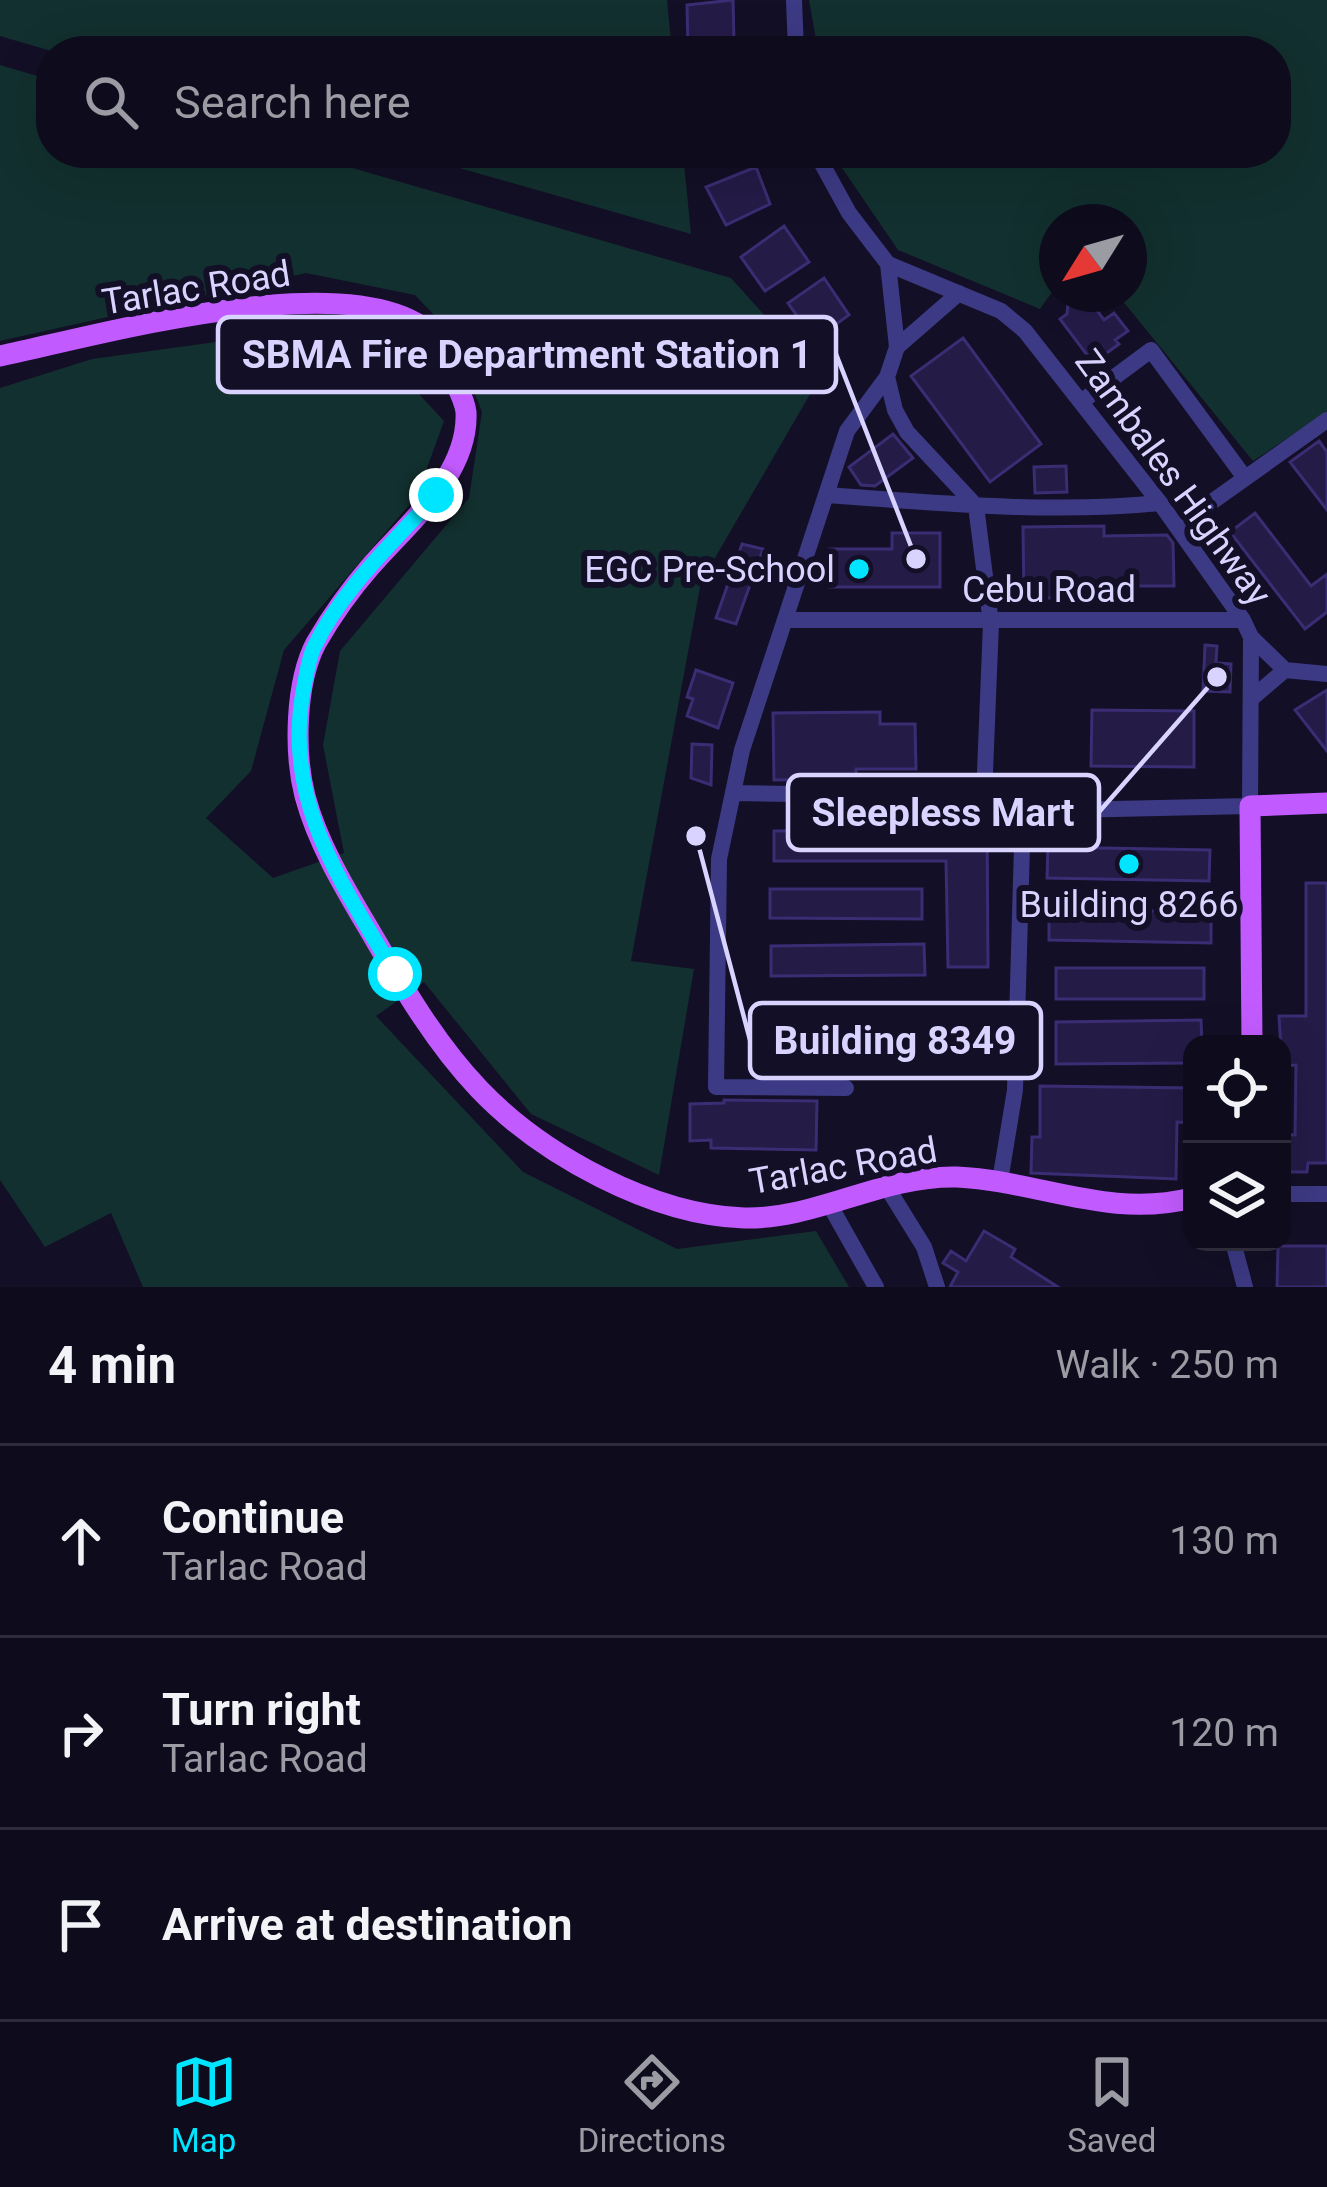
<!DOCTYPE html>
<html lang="en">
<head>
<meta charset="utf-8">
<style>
  body { margin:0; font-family:Roboto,sans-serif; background:#1c1929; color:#f1f3f6 }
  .controls { position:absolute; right:36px; bottom:36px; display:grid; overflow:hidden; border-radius:24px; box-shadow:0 12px 48px #0002 }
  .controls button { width:108px; height:108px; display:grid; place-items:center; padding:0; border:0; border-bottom:3px solid #2e2b3b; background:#0e0b1c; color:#f1f3f6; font:60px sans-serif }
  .compass { position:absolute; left:1039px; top:204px; width:108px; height:108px; border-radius:50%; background:#0e0b1c; box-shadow:0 12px 48px #0002; rotate:233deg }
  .stop { position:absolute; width:36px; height:36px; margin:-27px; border:9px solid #00e5ff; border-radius:50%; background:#fff }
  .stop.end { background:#00e5ff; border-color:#fff; box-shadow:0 3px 12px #0008 }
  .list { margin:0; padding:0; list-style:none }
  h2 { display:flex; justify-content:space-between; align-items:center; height:156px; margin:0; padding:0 48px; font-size:51px }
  h2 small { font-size:39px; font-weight:400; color:#9b9ba3 }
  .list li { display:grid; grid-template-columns:78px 1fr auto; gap:36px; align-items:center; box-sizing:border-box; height:192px; padding:0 48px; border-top:3px solid #2e2b3b }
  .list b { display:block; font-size:45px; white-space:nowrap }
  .list p { margin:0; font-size:39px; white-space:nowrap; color:#9b9ba3 }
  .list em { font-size:39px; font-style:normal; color:#9b9ba3 }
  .icon { flex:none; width:66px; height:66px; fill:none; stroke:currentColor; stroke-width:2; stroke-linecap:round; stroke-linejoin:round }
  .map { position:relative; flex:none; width:1327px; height:1287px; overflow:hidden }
  .search { position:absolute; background:#0e0b1c; box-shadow:0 12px 48px #0002; left:36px; right:36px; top:36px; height:132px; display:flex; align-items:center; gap:30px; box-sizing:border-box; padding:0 42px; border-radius:48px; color:#9b9ba3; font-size:45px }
  .sheet { height:732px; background:#0e0b1c }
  nav { display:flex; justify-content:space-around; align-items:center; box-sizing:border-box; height:168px; border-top:3px solid #2e2b3b; background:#0e0b1c; font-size:33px; color:#9b9ba3 }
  nav a { display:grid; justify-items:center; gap:6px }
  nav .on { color:#00e5ff }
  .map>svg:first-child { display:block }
  .green { fill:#12302f }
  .building { fill:#241b47; stroke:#3b2d73; stroke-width:3 }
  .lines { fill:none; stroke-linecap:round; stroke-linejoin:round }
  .minor { stroke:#3d3a85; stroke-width:16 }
  .major { stroke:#c25bff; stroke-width:21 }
  .route { stroke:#00e5ff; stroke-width:15 }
  .poi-dot { fill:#00e5ff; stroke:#130f26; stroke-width:4.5 }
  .labels { text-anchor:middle; stroke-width:12; stroke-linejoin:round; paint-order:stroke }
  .street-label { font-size:36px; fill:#d9d4ff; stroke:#130f26 }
  .poi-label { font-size:36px; fill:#d9d4ff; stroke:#130f26; text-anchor:end }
  .leader { fill:none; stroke:#d9d4ff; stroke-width:4.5 }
  .callout-dot { fill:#d9d4ff; stroke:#130f26; stroke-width:4.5 }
  .callout { fill:#130f26; stroke:#d9d4ff; stroke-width:4.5 }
  .callout-label { font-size:39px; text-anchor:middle; font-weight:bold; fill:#d9d4ff }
</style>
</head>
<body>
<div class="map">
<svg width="1327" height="1287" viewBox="0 0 1327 1287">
  <rect width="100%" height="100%" fill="#130f26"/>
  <!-- green -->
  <path class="green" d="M 0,0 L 667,0 L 672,51 L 51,51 L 0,36 Z
    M 809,0 L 1327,0 L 1327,412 L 1253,461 L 1117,294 L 1129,294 L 1129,222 L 1057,222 L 1057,285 L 1040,309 L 898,250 L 838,162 L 837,153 L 1276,153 L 1276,51 L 818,51 Z
    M 0,65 L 51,80 L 51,153 L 301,153 L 731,278 L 820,377 L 701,582 L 631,961 L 694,969 L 659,1175 L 531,1114 L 424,982 L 376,1016 L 523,1172 L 677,1249 L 816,1231 L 849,1287 L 143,1287 L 111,1213 L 45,1247 L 0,1180 L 0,388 L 92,359 L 353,323 L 444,421 L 417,496 L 284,650 L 251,771 L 206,818 L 273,878 L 344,853 L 323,745 L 340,651 L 469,498 L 482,412 L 452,334 L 415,295 L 306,273 L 0,341 Z
    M 407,153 L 683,153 L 691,234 Z"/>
  <!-- building -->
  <path class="building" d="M 733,0 L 734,41 L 688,49 L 687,5 Z
    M 756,167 L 770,204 L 726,225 L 706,187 Z
    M 784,226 L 809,262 L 765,291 L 741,257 Z
    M 824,278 L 849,315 L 814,340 L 788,303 Z
    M 1069,294 L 1085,294 L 1104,320 L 1114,313 L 1128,331 L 1115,340 L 1119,344 L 1093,363 L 1060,319 L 1067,314 Z
    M 963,338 L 1041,444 L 990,482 L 911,376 Z
    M 893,434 L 913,458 L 875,486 L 861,485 L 849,467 Z
    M 1319,441 L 1327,452 L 1327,510 L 1290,462 Z
    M 1066,466 L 1067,492 L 1035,493 L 1034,467 Z
    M 1255,513 L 1311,586 L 1327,574 L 1327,612 L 1305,629 L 1230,532 Z
    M 1104,526 L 1104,536 L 1167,535 L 1173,543 L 1174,586 L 1120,586 L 1120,598 L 1024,598 L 1023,527 Z
    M 892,533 L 940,533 L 940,587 L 830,587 L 830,549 L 892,549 Z
    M 742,544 L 763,549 L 736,624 L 716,618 Z
    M 1205,645 L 1217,646 L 1216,663 L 1231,664 L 1230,692 L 1203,691 Z
    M 696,670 L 733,683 L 718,728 L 687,716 L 693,699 L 687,697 Z
    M 1327,690 L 1327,751 L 1295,710 Z
    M 1092,710 L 1194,711 L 1194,767 L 1091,766 Z
    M 880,712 L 880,724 L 915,724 L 916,769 L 856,769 L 856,779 L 774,780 L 773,713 Z
    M 692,744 L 712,745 L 711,785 L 691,778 Z
    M 987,819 L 988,967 L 948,967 L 946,861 L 774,861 L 774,831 L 946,830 L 946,820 Z
    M 1048,847 L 1210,850 L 1209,881 L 1047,878 Z
    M 1306,883 L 1327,883 L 1327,1163 L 1308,1163 L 1307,1172 L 1282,1172 L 1282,1134 L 1295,1135 L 1296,1065 L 1282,1066 L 1279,1016 L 1306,1016 Z
    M 770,889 L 922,889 L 922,919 L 770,918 Z
    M 1049,909 L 1211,912 L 1211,943 L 1049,940 Z
    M 924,944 L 925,975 L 771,976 L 771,946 Z
    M 1056,968 L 1204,968 L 1204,999 L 1056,999 Z
    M 1201,1020 L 1202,1044 L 1192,1044 L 1192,1063 L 1056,1064 L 1056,1022 Z
    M 1040,1086 L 1192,1088 L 1192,1123 L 1177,1122 L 1176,1179 L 1031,1173 L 1032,1137 L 1040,1137 Z
    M 724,1100 L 817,1101 L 816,1150 L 711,1148 L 711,1140 L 690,1141 L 690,1104 L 724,1103 Z
    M 984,1231 L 1015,1249 L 1011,1257 L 1058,1287 L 950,1287 L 958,1272 L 943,1263 L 951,1251 L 966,1261 Z
    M 1278,1246 L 1327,1246 L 1327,1287 L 1277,1287 Z"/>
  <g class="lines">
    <!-- minor -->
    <path class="minor" d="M 794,0 L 796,51
      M 888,264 L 897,347
      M 887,377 L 895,410 L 907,432 L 976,506 L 991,623 L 984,797
      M 1081,402 L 1151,350 L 1245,478
      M 826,495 C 938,503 1049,514 1160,503
      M 1178,526 L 1327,420
      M 785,620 L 1243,620
      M 1251,637 L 1285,670
      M 1251,699 L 1285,670 L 1327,674
      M 735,793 L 984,797 L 1023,811 L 1250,806 L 1251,637 L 1243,620 L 1160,503 L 1025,331 L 1001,311 L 888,264 L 849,213 L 816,153
      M 846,1088 L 716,1087 L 719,859 L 742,750 L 847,431 L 887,377 L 897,347 L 959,293
      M 1000,1181 L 1015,1090 L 1023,811
      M 885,1184 L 924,1247 L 937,1287
      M 1282,1194 L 1327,1194
      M 828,1202 L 876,1287
      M 1233,1242 L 1245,1287"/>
    <!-- major -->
    <path class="major" d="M 0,356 C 93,337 376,255 440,344 C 445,351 448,364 451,373 C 456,385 465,400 466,412 C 469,475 407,524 370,567 C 350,590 331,617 316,643 C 295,683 294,753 305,796 C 318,845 347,892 373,936 C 404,989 436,1044 479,1089 C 542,1155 652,1215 744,1218 C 816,1220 882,1175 957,1177 C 1039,1181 1109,1219 1192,1198
      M 1252,1044 L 1250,806 L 1327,803"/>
  </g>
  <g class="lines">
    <!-- route -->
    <path class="route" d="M 395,974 C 342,883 283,802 303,692 C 306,677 308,660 314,647 C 342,589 394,542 436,495"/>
  </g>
  <!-- markers -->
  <g class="poi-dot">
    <circle cx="859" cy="569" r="12"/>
    <circle cx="1129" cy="864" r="12"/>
  </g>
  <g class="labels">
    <!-- street labels -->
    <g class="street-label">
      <text transform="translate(196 287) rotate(-9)" y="13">Tarlac Road</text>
      <text transform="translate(1174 477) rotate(54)" y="13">Zambales Highway</text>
      <text x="1049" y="602">Cebu Road</text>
      <text transform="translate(843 1165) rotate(-10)" y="13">Tarlac Road</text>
    </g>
    <!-- poi labels -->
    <g class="poi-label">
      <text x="835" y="582">EGC Pre-School</text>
      <text x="1129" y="917" text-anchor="middle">Building 8266</text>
    </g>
  </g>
  <!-- callouts -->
  <path class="leader" d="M916 559L836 354M1217 677L1099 812M696 836L750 1040"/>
  <g class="callout-dot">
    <circle cx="916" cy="559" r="12"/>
    <circle cx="1217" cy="677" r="12"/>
    <circle cx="696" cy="836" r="12"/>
  </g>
  <g class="callout">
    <rect x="218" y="317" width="618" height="75" rx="12"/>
    <rect x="788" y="775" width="311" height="75" rx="12"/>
    <rect x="750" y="1003" width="291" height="75" rx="12"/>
  </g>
  <g class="callout-label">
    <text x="527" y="368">SBMA Fire Department Station 1</text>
    <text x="943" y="826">Sleepless Mart</text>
    <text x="895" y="1054">Building 8349</text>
  </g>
</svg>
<div class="controls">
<button><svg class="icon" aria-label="locate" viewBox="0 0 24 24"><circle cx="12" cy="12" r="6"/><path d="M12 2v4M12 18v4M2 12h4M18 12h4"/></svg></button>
<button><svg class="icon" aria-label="layers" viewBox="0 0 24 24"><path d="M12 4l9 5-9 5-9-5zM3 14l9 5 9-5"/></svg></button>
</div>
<svg class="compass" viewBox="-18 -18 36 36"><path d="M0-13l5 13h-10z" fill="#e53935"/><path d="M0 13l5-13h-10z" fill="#9b9ba3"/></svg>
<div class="stop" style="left:395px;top:974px"></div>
<div class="stop end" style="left:436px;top:495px"></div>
<div class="search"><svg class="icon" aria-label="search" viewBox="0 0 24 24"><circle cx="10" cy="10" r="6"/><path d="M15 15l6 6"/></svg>Search here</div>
</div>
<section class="sheet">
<h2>4 min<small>Walk · 250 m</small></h2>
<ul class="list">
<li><svg class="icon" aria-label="ahead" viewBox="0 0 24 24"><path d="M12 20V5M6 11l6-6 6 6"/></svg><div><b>Continue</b><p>Tarlac Road</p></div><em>130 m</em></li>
<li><svg class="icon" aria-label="right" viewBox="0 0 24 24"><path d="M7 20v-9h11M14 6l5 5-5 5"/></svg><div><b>Turn right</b><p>Tarlac Road</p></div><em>120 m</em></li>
<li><svg class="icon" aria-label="arrive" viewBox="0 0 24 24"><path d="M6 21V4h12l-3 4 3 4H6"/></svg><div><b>Arrive at destination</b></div></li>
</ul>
</section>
<nav>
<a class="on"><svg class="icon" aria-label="map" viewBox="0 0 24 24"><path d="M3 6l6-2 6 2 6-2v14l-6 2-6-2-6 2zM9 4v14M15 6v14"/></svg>Map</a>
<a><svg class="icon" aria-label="directions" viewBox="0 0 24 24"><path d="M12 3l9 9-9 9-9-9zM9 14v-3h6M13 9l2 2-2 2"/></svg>Directions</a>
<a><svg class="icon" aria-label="saved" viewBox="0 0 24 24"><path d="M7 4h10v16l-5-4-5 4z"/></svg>Saved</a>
</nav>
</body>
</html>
